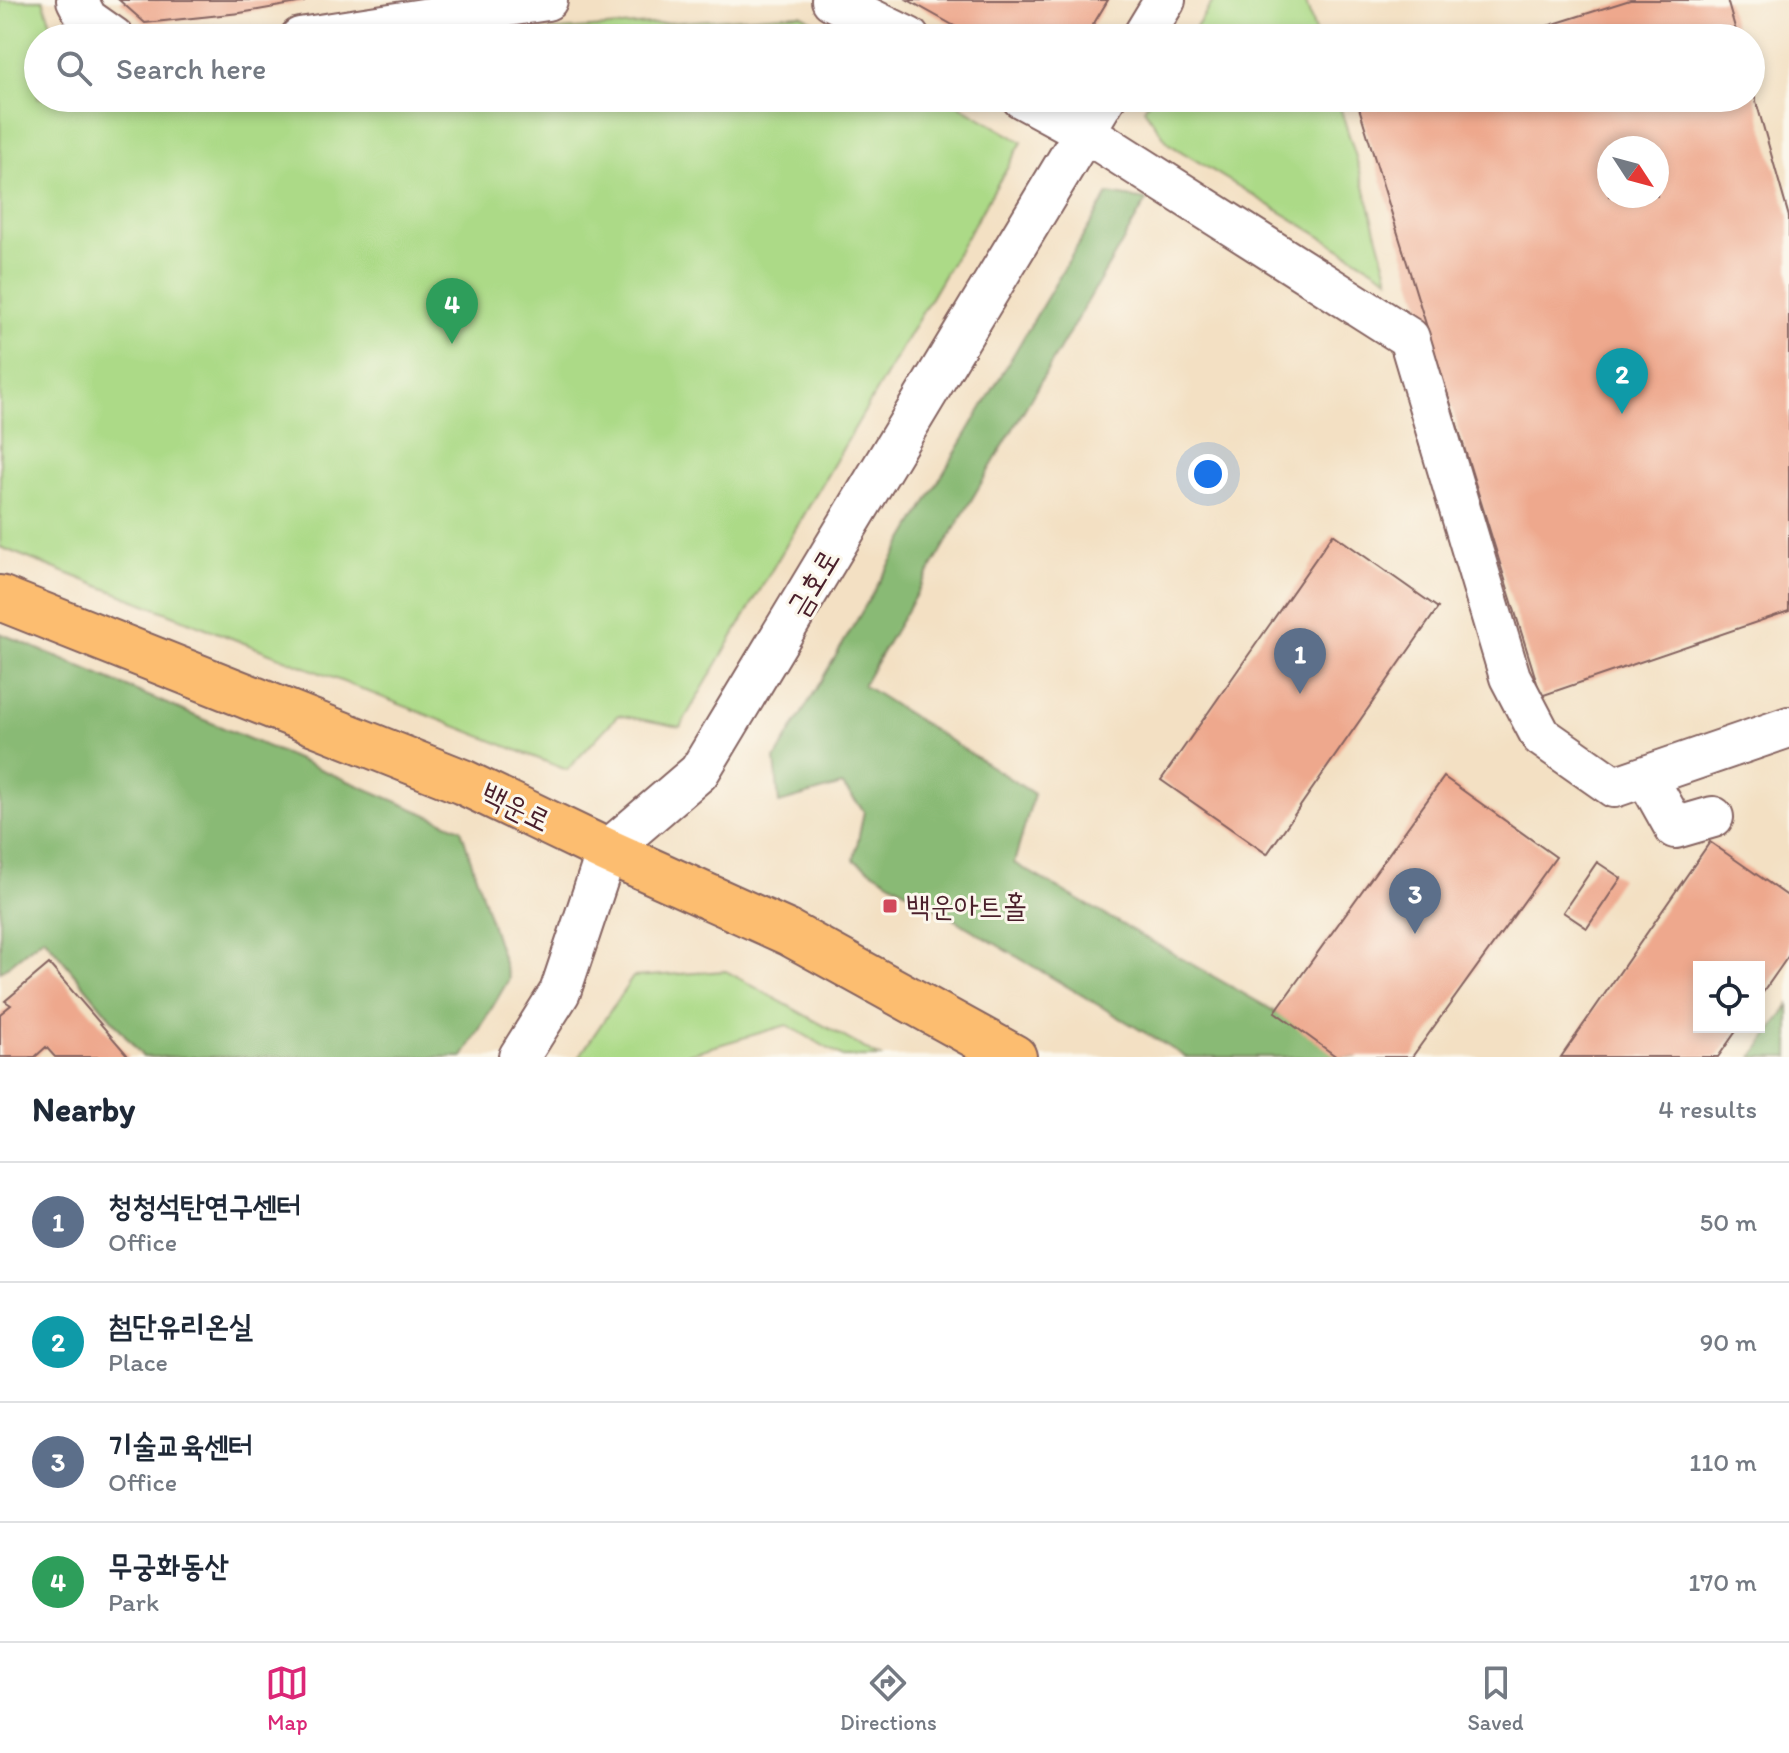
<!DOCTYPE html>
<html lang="en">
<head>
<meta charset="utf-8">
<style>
  body { margin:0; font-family:Itim,"Poor Story",sans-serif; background:#f2f2f3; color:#1f2937 }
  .controls { position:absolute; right:24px; bottom:24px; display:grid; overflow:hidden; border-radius:0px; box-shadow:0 4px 12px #0003 }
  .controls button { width:72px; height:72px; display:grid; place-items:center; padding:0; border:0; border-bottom:2px solid #e0e1e3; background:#fff; color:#1f2937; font:40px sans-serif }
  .compass { position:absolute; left:1597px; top:136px; width:72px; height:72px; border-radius:50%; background:#fff; box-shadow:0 4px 12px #0003; rotate:126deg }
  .you { position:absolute; left:1208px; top:474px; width:28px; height:28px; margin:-20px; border:6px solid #fff; border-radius:50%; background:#1a73e8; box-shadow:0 0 0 12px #1a73e833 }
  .badge { display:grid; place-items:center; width:52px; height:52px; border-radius:50%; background:#db2777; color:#fff; font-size:26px; font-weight:700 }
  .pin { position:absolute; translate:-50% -66px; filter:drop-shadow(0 2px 4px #0008) }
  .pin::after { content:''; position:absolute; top:42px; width:28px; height:24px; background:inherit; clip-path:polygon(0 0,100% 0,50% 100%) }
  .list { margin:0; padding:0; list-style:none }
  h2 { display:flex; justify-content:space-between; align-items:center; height:104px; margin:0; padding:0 32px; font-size:34px }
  h2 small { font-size:26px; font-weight:400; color:#747a83 }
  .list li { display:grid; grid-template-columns:52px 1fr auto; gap:24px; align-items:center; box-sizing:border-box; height:120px; padding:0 32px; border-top:2px solid #e0e1e3 }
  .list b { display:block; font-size:30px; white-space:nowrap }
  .list p { margin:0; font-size:26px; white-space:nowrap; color:#747a83 }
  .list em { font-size:26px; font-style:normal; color:#747a83 }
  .icon { flex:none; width:44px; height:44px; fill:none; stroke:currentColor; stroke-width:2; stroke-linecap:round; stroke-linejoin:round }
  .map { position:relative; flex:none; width:1789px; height:1057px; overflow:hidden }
  .search { position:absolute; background:#fff; box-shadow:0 4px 12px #0003; left:24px; right:24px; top:24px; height:88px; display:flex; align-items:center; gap:20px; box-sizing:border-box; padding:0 28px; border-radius:44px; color:#747a83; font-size:30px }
  .sheet { height:584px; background:#fff }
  nav { display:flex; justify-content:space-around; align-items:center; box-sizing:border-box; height:112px; border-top:2px solid #e0e1e3; background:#fff; font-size:22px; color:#747a83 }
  nav a { display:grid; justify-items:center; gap:4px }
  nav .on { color:#db2777 }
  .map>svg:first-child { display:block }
  .green { fill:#acda87; stroke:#7b7c59; stroke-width:2 }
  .forest { fill:#89ba74; stroke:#6a6c50; stroke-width:2 }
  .building { fill:#eea88d; fill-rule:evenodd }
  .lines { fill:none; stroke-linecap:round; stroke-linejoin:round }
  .minor-casing { stroke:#856360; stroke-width:44 }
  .major-casing { stroke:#856360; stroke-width:48 }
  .minor { stroke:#fff; stroke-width:40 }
  .major { stroke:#fcbd6f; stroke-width:44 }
  .poi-dot { fill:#d1495b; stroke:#fbf7ec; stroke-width:3 }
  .labels { text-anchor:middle; stroke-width:6; stroke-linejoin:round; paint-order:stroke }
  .street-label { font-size:30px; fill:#4a1f2b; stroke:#fbf7ec }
  .poi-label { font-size:30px; fill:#4a1f2b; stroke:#fbf7ec; text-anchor:start }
</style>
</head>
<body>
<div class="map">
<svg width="1789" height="1057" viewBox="0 0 1789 1057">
  <rect width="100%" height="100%" fill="#fbf7ec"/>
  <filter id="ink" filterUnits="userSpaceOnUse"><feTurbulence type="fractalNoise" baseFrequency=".0125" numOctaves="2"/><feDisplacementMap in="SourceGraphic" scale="16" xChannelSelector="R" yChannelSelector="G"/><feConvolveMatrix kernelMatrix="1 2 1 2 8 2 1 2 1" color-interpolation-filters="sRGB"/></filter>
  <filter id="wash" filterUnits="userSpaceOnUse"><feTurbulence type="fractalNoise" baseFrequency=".006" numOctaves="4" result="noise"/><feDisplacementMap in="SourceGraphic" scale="32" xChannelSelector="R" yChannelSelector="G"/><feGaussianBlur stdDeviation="1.8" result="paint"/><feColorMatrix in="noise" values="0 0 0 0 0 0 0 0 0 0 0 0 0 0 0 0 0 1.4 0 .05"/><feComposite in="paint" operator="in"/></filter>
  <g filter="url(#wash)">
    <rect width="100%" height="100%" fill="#f3e0c3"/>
    <!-- green -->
    <path class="green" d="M 0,0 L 43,0 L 56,38 L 38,38 L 38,98 L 135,98 L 141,102 L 162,98 L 946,98 L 1022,142 L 680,727 L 618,715 L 567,770 L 0,547 Z
      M 1214,0 L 1305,0 L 1317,38 L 1189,38 Z
      M 801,14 L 842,38 L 496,38 L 532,32 Z
      M 1151,98 L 1337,98 L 1356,157 L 1389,278 L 1169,144 L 1144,109 Z
      M 726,971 L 880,1057 L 843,1057 L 787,1025 L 678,1057 L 579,1057 L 633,977 Z"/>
    <!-- forest -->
    <path class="forest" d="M 1108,194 L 1147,200 L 863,685 L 1034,794 L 1014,863 L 1355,1057 L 1186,1057 L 854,860 L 864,811 L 842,785 L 779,803 L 775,759 Z
      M 0,633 L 461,829 L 509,979 L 463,1057 L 143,1057 L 44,937 L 0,972 Z
      M 1789,1005 L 1789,1057 L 1753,1057 Z"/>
    <g id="blocks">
      <!-- building -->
      <path class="building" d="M 119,0 L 304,0 L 304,2 L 240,13 L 145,23 Z
        M 908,0 L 1108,0 L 1085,38 L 976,38 Z
        M 1630,0 L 1727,0 L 1738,38 L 1509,38 Z
        M 1752,87 L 1789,217 L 1789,611 L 1541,696 L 1356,98 L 1751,98 ZM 1609,148 L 1657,148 L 1657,196 L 1609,196 Z
        M 1333,534 L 1438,608 L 1267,854 L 1161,780 Z
        M 1444,777 L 1556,857 L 1412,1057 L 1337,1057 L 1275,1012 Z
        M 1710,842 L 1789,897 L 1789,955 L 1759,998 L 1759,967 L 1699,967 L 1699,1027 L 1739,1027 L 1718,1057 L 1561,1057 Z
        M 1597,862 L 1621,878 L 1587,928 L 1563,912 Z
        M 49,964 L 129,1057 L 55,1057 L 46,1047 L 35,1057 L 0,1057 L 0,1014 L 11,1005 L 5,1001 Z"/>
    </g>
  </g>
  <g filter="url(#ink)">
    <use href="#blocks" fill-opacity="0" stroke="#856360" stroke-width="2"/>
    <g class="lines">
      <defs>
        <path id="minor" d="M 77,0 L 87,19 L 114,38
          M 832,0 L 909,38
          M 300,38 L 547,0
          M 1142,38 L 1165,0
          M 1022,98 L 1085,132 L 1409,338 L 1510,677 L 1541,736 L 1614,787 L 1789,727
          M 1646,776 L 1675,828 L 1713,817
          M 519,1057 L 560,992 L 607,851 L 699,772 L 1105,98"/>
        <path id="major" d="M 0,598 L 463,782 L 607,851 L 789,933 L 1014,1057"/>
      </defs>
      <!-- minor casing -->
      <use href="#minor" class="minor-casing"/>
      <!-- major casing -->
      <use href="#major" class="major-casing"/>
      <!-- minor -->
      <use href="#minor" class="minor"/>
      <!-- major -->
      <use href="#major" class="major"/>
    </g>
  </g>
  <!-- markers -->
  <rect class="poi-dot" x="882" y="898" width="16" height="16" rx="4"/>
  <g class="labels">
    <!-- street labels -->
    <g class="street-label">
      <text transform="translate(813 583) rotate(-59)" y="10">금호로</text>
      <text transform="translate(516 807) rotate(26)" y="10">백운로</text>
    </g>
    <!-- poi labels -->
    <g class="poi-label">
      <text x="906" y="916">백운아트홀</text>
    </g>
  </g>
</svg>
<div class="controls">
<button><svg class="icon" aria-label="locate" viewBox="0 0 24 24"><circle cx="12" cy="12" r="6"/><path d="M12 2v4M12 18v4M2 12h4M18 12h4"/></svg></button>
</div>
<svg class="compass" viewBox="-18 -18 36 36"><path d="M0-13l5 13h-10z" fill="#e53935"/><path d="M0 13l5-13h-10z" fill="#747a83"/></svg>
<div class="you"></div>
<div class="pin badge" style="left:1300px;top:694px;background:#5c6f8a">1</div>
<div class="pin badge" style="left:1622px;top:414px;background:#0f9aa8">2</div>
<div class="pin badge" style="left:1415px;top:934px;background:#5c6f8a">3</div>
<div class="pin badge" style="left:452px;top:344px;background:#2e9e5b">4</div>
<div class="search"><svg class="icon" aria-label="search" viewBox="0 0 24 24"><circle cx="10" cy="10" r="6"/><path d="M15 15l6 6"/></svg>Search here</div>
</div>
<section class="sheet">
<h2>Nearby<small>4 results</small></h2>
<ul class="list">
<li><span class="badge" style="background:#5c6f8a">1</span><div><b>청청석탄연구센터</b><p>Office</p></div><em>50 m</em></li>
<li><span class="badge" style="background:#0f9aa8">2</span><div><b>첨단유리온실</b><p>Place</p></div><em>90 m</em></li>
<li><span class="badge" style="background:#5c6f8a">3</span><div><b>기술교육센터</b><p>Office</p></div><em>110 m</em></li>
<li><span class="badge" style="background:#2e9e5b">4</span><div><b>무궁화동산</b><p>Park</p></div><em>170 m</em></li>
</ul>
</section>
<nav>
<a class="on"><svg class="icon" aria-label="map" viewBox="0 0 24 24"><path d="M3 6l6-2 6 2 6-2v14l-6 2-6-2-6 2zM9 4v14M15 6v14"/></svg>Map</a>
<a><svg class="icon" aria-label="directions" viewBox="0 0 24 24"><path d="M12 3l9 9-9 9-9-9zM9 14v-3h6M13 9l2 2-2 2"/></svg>Directions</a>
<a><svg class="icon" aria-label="saved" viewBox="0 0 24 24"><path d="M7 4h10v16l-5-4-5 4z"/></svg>Saved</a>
</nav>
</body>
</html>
